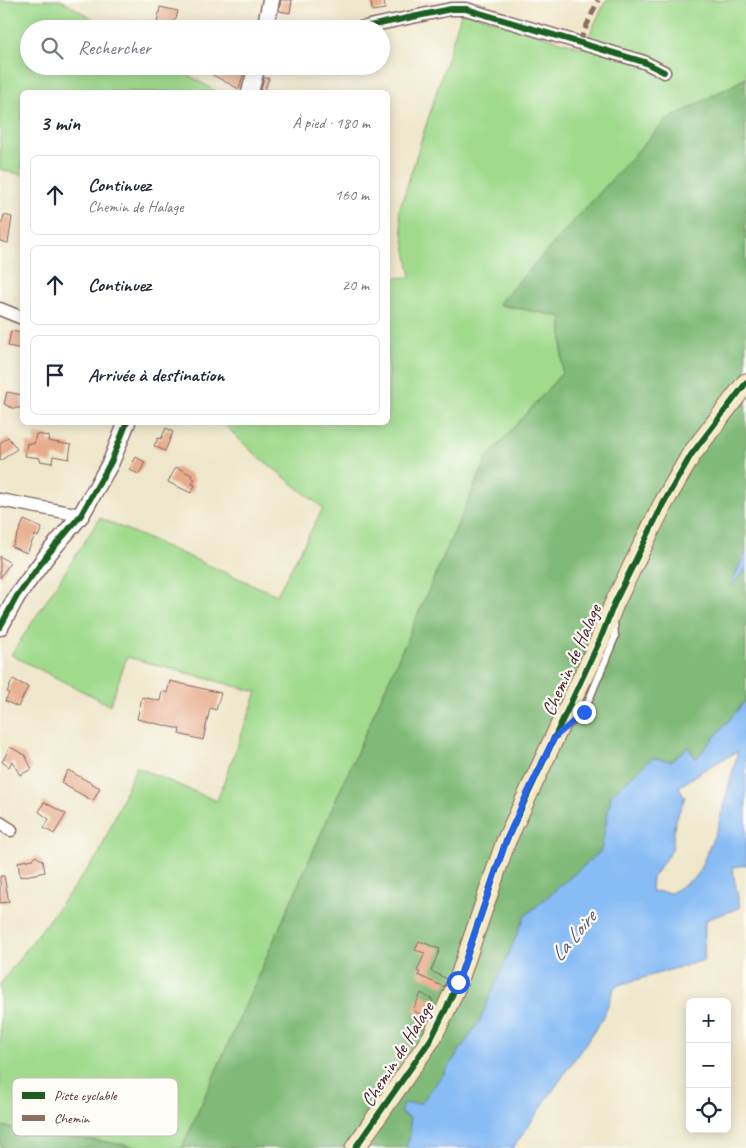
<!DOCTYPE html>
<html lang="fr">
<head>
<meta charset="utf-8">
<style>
  body { margin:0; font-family:Caveat,sans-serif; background:#f2f2f3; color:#1f2937 }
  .controls { position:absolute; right:15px; bottom:15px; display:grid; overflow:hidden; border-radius:8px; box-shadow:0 2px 12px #0003 }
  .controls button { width:45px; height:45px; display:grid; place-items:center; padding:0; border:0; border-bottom:1px solid #e0e1e3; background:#fff; color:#1f2937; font:25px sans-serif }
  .stop { position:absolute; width:15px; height:15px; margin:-11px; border:4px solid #2563eb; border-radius:50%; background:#fff }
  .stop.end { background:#2563eb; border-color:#fff; box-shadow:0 1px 5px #0008 }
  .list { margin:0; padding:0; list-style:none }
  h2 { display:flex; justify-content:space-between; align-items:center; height:65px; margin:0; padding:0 20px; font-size:21px }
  h2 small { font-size:16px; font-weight:400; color:#747a83 }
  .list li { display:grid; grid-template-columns:32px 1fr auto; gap:15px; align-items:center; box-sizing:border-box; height:80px; margin:0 10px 10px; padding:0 10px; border:1px solid #e0e1e3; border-radius:8px }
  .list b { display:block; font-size:19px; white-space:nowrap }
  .list p { margin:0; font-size:16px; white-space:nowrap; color:#747a83 }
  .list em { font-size:16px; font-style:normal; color:#747a83 }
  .icon { flex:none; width:28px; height:28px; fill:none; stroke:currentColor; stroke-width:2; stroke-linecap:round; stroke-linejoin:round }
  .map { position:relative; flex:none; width:746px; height:1148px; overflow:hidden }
  .search { position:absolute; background:#fff; box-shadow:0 2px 12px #0003; left:20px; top:20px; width:370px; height:55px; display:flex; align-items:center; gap:12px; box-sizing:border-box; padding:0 18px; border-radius:28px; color:#747a83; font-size:19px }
  .panel { position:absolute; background:#fff; box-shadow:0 2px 12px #0003; left:20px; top:90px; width:370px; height:335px; border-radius:8px }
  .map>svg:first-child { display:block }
  .green { fill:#a0da8d; stroke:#757c5c }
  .forest { fill:#80ba78; stroke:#656c52 }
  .water { fill:#87bcf5; stroke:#686e90; fill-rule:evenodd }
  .building { fill:#e7ac8c }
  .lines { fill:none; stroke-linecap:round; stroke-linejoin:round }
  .service-casing { stroke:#846563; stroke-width:9 }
  .minor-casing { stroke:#846563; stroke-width:15 }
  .tertiary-casing { stroke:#846563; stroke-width:19 }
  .secondary-casing { stroke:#846563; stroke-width:21 }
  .service { stroke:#fff; stroke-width:6 }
  .minor { stroke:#fff; stroke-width:12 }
  .tertiary { stroke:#fff; stroke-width:16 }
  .secondary { stroke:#f6e9c3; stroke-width:19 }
  .quiet { stroke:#8d6e63; stroke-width:5; stroke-dasharray:10 5; stroke-linecap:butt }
  .cycleway-casing { stroke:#fdfcf7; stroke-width:9 }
  .cycleway { stroke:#1b5e20; stroke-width:6 }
  .route { stroke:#2563eb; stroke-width:6 }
  .labels { text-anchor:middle; stroke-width:4.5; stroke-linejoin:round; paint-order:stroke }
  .street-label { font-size:20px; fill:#4a1f2b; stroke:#fdfcf7 }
  .water-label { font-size:21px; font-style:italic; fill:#5f5672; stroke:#fdfcf7 }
  .key { fill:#fdfcf7; stroke:#c7baba; stroke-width:1 }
  .key-label { font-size:14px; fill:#4a1f2b }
</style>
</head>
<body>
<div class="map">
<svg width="746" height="1148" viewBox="0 0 746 1148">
  <rect width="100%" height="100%" fill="#fdfcf7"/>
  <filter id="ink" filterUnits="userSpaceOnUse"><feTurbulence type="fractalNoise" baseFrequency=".02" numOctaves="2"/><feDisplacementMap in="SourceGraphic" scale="10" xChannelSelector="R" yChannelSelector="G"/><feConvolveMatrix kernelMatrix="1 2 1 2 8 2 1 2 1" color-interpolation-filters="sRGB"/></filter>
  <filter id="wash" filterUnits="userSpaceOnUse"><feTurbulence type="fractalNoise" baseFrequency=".0096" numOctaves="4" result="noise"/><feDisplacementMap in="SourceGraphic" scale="20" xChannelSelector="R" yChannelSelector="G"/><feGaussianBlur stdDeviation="1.12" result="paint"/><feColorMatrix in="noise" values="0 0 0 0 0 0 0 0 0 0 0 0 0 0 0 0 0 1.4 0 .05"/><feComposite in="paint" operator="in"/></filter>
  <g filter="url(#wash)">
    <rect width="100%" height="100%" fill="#efe7cb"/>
    <!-- green -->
    <path class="green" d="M 0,0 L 61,0 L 110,29 L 29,29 L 29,66 L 173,66 L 217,92 L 22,92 L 22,175 L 0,169 Z
      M 606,0 L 746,0 L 746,78 L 665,121 L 499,305 L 562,317 L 562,373 L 487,458 L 182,1148 L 146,1148 L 0,1126 L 0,984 L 99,854 L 136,767 L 217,801 L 257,692 L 127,657 L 110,705 L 11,655 L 100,518 L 277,595 L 323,508 L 248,448 L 223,423 L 388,422 L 388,278 L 411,277 L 399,211 L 462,11 L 583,48 Z"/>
    <!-- forest -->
    <path class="forest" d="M 746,78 L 746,551 L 731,585 L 746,569 L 746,700 L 696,759 L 672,761 L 611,795 L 601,851 L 525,916 L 479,1022 L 445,1072 L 421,1103 L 400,1113 L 410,1118 L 410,1135 L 406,1148 L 182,1148 L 487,458 L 562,373 L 562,317 L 498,304 L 665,121 Z
      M 0,1126 L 146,1148 L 0,1148 Z"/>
    <!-- water -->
    <path class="water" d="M 746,551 L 746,569 L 730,587 Z
      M 746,700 L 746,865 L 732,867 L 740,908 L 705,920 L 704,960 L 615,986 L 603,1018 L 513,1148 L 406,1148 L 410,1135 L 410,1118 L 400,1113 L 403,1104 L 421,1103 L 445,1072 L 479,1022 L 525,916 L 601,851 L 611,795 L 652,758 L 672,761 L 688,747 L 696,759 ZM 738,751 L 718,827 L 697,876 L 671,893 L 651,891 L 652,878 L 672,850 L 675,822 L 685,797 L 679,787 L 704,770 Z"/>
    <g id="blocks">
      <!-- building -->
      <path class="building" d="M 281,0 L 292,0 L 290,13 L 279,11 Z
        M 371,0 L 384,0 L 385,9 L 372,11 Z
        M 160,7 L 178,11 L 176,19 L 170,23 L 168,29 L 156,29 Z
        M 213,66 L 229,74 L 231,66 L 246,66 L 239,89 L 209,73 Z
        M 264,78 L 269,78 L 264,92 L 260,92 Z
        M 4,215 L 12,217 L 8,243 L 0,241 L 0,223 L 2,223 Z
        M 11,331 L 22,333 L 22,349 L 8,346 Z
        M 7,392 L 22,395 L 22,408 L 12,408 L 4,404 Z
        M 166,428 L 173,432 L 165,451 L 154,446 L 158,438 L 161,439 Z
        M 36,434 L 49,436 L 48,441 L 71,445 L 69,459 L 53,456 L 52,463 L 40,461 L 40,458 L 25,456 L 27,443 L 34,444 Z
        M 8,437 L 17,449 L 0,461 L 0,443 Z
        M 136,457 L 145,462 L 139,474 L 129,470 Z
        M 176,467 L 192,475 L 191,477 L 195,479 L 192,484 L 195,485 L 191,493 L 168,482 Z
        M 24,520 L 42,528 L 38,537 L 35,535 L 27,553 L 12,547 Z
        M 0,556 L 10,563 L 0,578 Z
        M 13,679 L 28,687 L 18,707 L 5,701 L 9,693 L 7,692 Z
        M 170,681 L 221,693 L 216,710 L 210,708 L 203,740 L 179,734 L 180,729 L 137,719 L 142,697 L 160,701 L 162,691 L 167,693 Z
        M 10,747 L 25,755 L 32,769 L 20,775 L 12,761 L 9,767 L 2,762 Z
        M 68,770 L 100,788 L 93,801 L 61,783 Z
        M 44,802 L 66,814 L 54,834 L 44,828 L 49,819 L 39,812 Z
        M 36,856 L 43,861 L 45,872 L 20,877 L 18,862 L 33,859 Z
        M 0,876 L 4,876 L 9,902 L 0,903 Z
        M 419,941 L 440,949 L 431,971 L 447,979 L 444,987 L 418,975 L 420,972 L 417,971 L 425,953 L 415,950 Z
        M 421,993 L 433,1000 L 425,1017 L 413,1010 Z"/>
    </g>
  </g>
  <g filter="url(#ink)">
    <use href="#blocks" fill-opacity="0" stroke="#846563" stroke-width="1"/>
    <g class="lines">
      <defs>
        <path id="service" d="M 566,727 L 584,712 L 615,637 L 614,621"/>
        <path id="minor" d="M 355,29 L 451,9 L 466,9 L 644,62 L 664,72
          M 0,309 L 22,318
          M 0,500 L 81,515
          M 0,823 L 11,830"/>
        <path id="tertiary" d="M 265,29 L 271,0
          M 250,92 L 257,66
          M 0,627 L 17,596 L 48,554 L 81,515 L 111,462 L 127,422"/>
        <path id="secondary" d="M 355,1148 L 431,1039 L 446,1009 L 458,982 L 506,841 L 600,640 L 614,604 L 663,504 L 691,455 L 746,383"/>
      </defs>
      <!-- service casing -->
      <use href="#service" class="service-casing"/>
      <!-- minor casing -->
      <use href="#minor" class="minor-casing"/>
      <!-- tertiary casing -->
      <use href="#tertiary" class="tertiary-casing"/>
      <!-- secondary casing -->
      <use href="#secondary" class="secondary-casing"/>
      <!-- service -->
      <use href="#service" class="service"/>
      <!-- minor -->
      <use href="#minor" class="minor"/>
      <!-- tertiary -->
      <use href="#tertiary" class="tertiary"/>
      <!-- secondary -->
      <use href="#secondary" class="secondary"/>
      <!-- quiet -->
      <path class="quiet" d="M 579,43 L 598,0"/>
      <defs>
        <path id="cycleway" d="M 355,29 L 451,9 L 466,9 L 644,62 L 664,72
          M 0,627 L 17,596 L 48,554 L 81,515 L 111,462 L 127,422
          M 355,1148 L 431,1039 L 446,1009 L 458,982 L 506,841 L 600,640 L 614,604 L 663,504 L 691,455 L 746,383"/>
      </defs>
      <!-- cycleway casing -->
      <use href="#cycleway" class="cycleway-casing"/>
      <!-- cycleway -->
      <use href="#cycleway" class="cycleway"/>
    </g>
  </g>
  <g class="lines" filter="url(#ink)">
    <!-- route -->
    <path class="route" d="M 458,982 L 506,841 L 526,796 L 554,738 L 584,712"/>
  </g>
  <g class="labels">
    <!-- street labels -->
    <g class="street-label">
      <text transform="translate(571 660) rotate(-66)" y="7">Chemin de Halage</text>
      <text transform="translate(397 1054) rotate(-58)" y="7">Chemin de Halage</text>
    </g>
    <!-- water labels -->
    <g class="water-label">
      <text transform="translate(573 936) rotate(-50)" y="7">La Loire</text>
    </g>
  </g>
  <!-- legend -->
  <rect x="12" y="1078" width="166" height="58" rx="8" class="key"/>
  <rect x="22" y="1092" width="23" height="7" fill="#1b5e20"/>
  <rect x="22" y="1115" width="23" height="6" fill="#8d6e63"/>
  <g class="key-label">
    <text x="54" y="1100">Piste cyclable</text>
    <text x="54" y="1123">Chemin</text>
  </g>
</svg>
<div class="controls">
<button>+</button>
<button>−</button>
<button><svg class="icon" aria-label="locate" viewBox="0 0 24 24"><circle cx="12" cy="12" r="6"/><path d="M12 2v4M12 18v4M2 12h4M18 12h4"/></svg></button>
</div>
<div class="stop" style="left:458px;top:982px"></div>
<div class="stop end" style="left:584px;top:712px"></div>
<div class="search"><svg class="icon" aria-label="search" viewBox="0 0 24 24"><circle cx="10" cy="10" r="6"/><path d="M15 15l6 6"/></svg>Rechercher</div>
<section class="panel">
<h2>3 min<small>À pied · 180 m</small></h2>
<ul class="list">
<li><svg class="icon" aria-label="ahead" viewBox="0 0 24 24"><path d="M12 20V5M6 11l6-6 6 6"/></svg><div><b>Continuez</b><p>Chemin de Halage</p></div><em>160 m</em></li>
<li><svg class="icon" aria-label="ahead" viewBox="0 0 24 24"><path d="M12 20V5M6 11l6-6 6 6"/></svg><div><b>Continuez</b></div><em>20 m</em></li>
<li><svg class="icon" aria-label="arrive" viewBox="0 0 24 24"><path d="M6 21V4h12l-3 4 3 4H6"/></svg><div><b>Arrivée à destination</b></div></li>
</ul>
</section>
</div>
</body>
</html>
